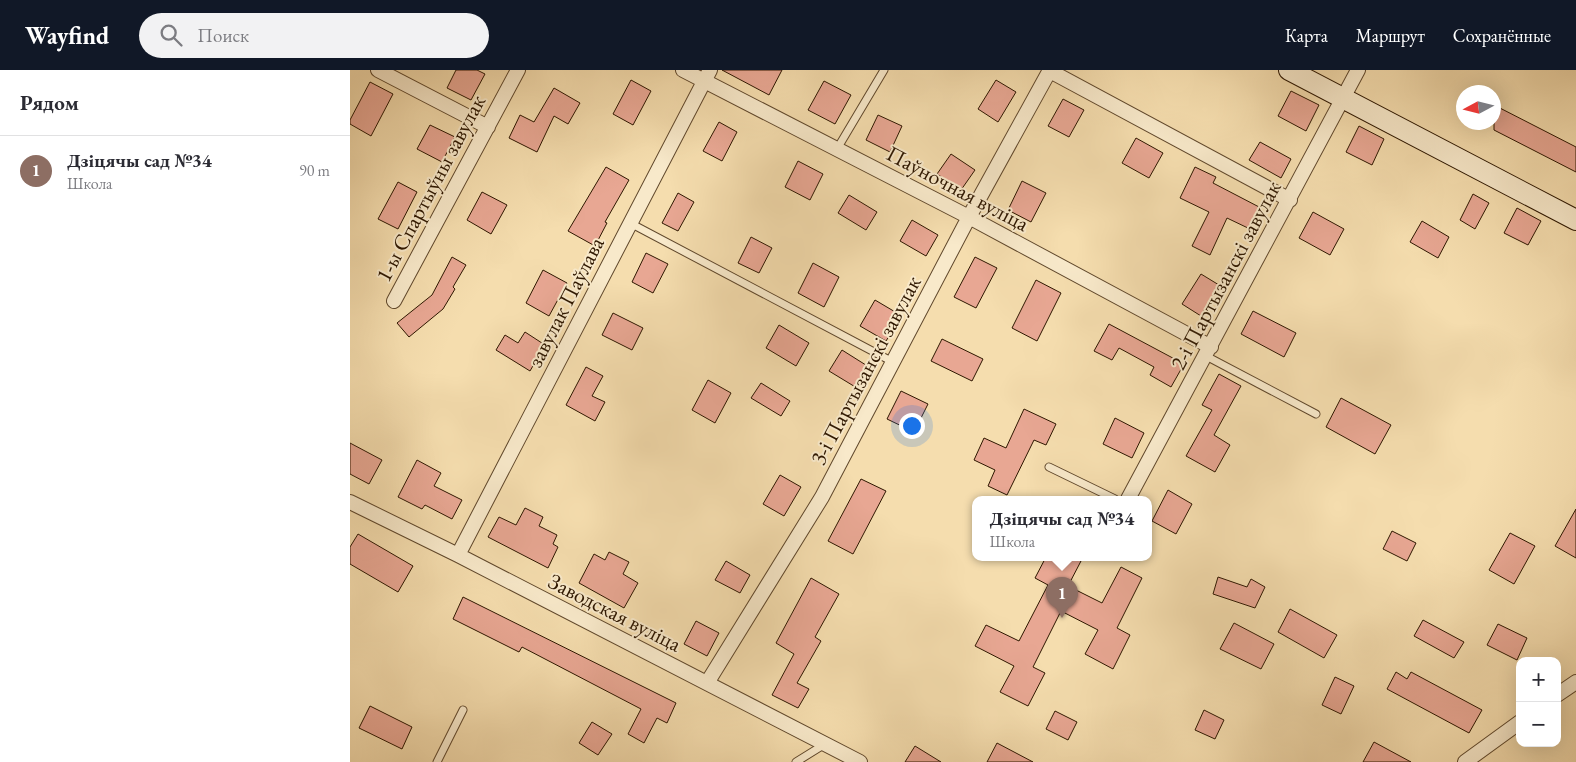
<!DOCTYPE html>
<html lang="ru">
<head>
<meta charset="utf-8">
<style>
  body { margin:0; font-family:"EB Garamond",serif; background:#f2f2f3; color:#2b2b33 }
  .controls { position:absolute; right:15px; bottom:15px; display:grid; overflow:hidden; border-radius:10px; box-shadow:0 5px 20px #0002 }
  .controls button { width:45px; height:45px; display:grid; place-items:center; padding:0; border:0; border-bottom:1px solid #e1e1e2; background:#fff; color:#2b2b33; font:25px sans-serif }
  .compass { position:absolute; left:1106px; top:15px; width:45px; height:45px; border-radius:50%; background:#fff; box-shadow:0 5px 20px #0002; rotate:263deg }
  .you { position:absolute; left:561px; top:355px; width:18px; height:18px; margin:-12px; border:4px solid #fff; border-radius:50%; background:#1a73e8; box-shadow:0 0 0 8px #1a73e833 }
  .badge { display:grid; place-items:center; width:32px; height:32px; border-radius:50%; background:#111827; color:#fff; font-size:16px; font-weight:700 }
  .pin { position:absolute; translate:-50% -41px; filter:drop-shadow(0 1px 2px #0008) }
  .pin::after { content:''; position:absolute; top:26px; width:18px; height:15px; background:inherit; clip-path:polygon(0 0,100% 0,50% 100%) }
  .popup { position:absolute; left:622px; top:426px; width:180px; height:65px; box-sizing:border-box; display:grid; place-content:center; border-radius:10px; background:#fff; filter:drop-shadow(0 1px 4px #0005); font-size:16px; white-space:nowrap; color:#7c7c81 }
  .popup b { font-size:19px; color:#2b2b33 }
  .popup::after { content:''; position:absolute; left:50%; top:100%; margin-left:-10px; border:10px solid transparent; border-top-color:#fff }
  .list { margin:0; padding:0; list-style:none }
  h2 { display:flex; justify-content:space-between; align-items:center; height:65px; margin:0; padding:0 20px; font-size:21px }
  h2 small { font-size:16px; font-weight:400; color:#7c7c81 }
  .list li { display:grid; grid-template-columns:32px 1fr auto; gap:15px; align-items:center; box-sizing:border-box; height:70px; padding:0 20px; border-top:1px solid #e1e1e2 }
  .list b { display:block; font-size:19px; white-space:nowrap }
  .list p { margin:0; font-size:16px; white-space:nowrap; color:#7c7c81 }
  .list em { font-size:16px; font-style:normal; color:#7c7c81 }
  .icon { flex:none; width:28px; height:28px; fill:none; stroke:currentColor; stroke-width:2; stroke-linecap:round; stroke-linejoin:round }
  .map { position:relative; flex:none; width:1226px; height:692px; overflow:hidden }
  header { display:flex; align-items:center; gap:30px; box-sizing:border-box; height:70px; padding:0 25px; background:#111827; color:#fff }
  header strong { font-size:24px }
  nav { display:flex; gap:28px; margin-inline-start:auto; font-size:18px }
  .search { width:350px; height:45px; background:#f2f2f3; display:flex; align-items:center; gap:12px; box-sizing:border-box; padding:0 18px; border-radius:28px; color:#7c7c81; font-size:19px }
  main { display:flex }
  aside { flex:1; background:#fff }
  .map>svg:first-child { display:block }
  .building { fill:#e8a793; stroke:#2e1700 }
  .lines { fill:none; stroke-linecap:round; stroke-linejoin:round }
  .lane-casing { stroke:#60482c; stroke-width:9 }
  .street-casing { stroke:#60482c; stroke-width:16 }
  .secondary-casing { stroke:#2e1700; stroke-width:22 }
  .lane { stroke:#f8e9ca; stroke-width:7 }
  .street { stroke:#f8e9ca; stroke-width:14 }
  .secondary { stroke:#f8e9ca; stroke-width:20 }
  .labels { text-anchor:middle; stroke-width:4; stroke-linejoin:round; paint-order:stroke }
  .street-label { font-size:22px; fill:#2e1700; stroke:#f8e9ca }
</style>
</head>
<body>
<header>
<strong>Wayfind</strong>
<div class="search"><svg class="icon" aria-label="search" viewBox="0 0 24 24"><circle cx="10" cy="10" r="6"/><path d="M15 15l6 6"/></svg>Поиск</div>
<nav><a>Карта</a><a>Маршрут</a><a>Сохранённые</a></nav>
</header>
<main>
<aside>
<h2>Рядом<small></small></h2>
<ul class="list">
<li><span class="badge" style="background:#8d6e63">1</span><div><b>Дзіцячы сад №34</b><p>Школа</p></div><em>90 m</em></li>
</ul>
</aside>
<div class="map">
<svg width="1226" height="692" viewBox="0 0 1226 692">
  <rect width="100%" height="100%" fill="#f5ddae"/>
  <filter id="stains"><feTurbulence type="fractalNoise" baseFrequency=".004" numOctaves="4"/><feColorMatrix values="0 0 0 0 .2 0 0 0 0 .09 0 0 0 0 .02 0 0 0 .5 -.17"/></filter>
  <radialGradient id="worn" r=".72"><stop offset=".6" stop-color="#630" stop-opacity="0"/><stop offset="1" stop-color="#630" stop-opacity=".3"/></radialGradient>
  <!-- building -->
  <path class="building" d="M 106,0 L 127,0 L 135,4 L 121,30 L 97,18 Z
    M 372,0 L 432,0 L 419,25 Z
    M 281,10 L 301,21 L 283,55 L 263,44 Z
    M 646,10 L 666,22 L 648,52 L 628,39 Z
    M 474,11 L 501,25 L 485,54 L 458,40 Z
    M 20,12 L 43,24 L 21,66 L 0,54 L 0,50 Z
    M 204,18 L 230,33 L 218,54 L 204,46 L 187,82 L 159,68 L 170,45 L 184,52 Z
    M 941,21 L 969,35 L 956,61 L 928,46 Z
    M 713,29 L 734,40 L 719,67 L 698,56 Z
    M 1144,35 L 1226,77 L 1226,102 L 1144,60 Z
    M 528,45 L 552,56 L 540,82 L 516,70 Z
    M 369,52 L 387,62 L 372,91 L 353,81 Z
    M 80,55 L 105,67 L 92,92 L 67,79 Z
    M 1009,56 L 1034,69 L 1022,95 L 996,82 Z
    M 786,68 L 813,83 L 799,108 L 772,93 Z
    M 910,72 L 941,89 L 931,108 L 899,90 Z
    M 601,84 L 625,100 L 611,120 L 587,104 Z
    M 448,91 L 473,104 L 460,130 L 435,117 Z
    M 256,97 L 279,110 L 255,152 L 257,153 L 245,176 L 218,161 Z
    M 845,97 L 866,107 L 863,113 L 911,138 L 900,159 L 877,148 L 860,185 L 842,176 L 859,142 L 830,128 Z
    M 672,111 L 696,123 L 681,152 L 658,140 Z
    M 48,112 L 67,122 L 48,159 L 28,149 Z
    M 132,122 L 157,135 L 141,164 L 117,150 Z
    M 328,123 L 344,132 L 328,161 L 312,153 Z
    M 1123,124 L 1139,133 L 1125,159 L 1110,150 Z
    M 499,125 L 527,142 L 516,160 L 488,143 Z
    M 1167,138 L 1191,151 L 1178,175 L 1154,163 Z
    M 963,142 L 994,159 L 980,185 L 949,168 Z
    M 562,150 L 588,165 L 576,186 L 550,171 Z
    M 1072,151 L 1099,167 L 1088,188 L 1060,172 Z
    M 401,167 L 422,178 L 409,203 L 388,193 Z
    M 296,183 L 318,194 L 303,223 L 282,212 Z
    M 102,187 L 116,195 L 103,217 L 105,219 L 93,239 L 59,267 L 47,253 L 82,225 Z
    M 625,187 L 647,198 L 626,238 L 604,227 Z
    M 463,193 L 489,207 L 474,237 L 448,223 Z
    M 193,200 L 217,213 L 199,246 L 176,233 Z
    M 851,204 L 869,215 L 851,246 L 832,234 Z
    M 686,210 L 711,223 L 687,271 L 662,258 Z
    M 525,230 L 552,246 L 536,271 L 510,256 Z
    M 903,241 L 946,263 L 934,287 L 891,264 Z
    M 263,243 L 293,258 L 282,280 L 252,265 Z
    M 759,254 L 834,294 L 821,317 L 800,305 L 804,297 L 769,278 L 762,290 L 744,281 Z
    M 429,255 L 459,273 L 446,296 L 416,278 Z
    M 175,262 L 195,275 L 180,301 L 146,280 L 155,265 L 168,273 Z
    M 592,269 L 633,289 L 622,311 L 581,291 Z
    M 492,280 L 519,297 L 507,318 L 479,301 Z
    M 236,297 L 253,306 L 242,326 L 255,332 L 245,351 L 216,335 Z
    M 869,304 L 891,316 L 864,365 L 880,375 L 865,402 L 836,386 L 862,340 L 852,335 Z
    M 358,310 L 381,323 L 365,353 L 342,340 Z
    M 411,313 L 440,331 L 431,346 L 401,328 Z
    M 551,321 L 578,334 L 564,362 L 537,349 Z
    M 991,328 L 1041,355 L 1025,384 L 976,357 Z
    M 674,339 L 706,354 L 696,375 L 684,370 L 657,425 L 638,416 L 645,400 L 624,390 L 634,368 L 656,378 Z
    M 765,348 L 794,363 L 782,388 L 753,374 Z
    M 0,373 L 32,390 L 19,414 L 0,404 Z
    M 67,390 L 91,403 L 84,416 L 112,430 L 102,449 L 75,435 L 72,439 L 48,427 Z
    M 430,405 L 451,417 L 434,446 L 413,434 Z
    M 511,409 L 536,421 L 503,484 L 478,471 Z
    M 818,420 L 842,434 L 826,464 L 802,451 Z
    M 175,438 L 193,447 L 189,456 L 207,465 L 203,474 L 208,477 L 198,498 L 138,467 L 149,447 L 166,455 Z
    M 1226,439 L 1226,488 L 1205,476 Z
    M 1042,461 L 1066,473 L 1057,491 L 1033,479 Z
    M 1160,463 L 1185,476 L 1164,514 L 1139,500 Z
    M 8,464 L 63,496 L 48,522 L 0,494 L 0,477 Z
    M 259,482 L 279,492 L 273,504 L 288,513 L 274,538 L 229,513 L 244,484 L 255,490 Z
    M 696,487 L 723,487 L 731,491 L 718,516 L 752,533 L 771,497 L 792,508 L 767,558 L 780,565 L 763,599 L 735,584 L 748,560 L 711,541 L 683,597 L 695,603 L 678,636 L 650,622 L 664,596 L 625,576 L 636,555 L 669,571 L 698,515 L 685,508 Z
    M 376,491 L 400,505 L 390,523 L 365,510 Z
    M 868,507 L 897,517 L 901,509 L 915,517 L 905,538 L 863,524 Z
    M 461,508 L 489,524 L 465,567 L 471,571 L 447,613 L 459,619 L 448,638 L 422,625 L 444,584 L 426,573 Z
    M 113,527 L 326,633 L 317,653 L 307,648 L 294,673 L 278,664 L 291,639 L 172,577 L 169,582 L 103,549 Z
    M 940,539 L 987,565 L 974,588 L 928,562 Z
    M 1073,550 L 1114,572 L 1104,588 L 1064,566 Z
    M 346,551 L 369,563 L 357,586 L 334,574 Z
    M 884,553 L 924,574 L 911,599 L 870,579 Z
    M 1148,554 L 1177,568 L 1167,590 L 1137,575 Z
    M 1046,602 L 1057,609 L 1061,602 L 1132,640 L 1119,663 L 1037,619 Z
    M 985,607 L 1004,616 L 991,644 L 972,635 Z
    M 20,636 L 62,657 L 52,679 L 9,658 Z
    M 854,640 L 874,650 L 865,669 L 845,660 Z
    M 705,641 L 727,652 L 718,670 L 696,659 Z
    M 242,652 L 262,664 L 248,685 L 229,673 Z
    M 1024,672 L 1061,692 L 1013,692 Z
    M 647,673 L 683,692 L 637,692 Z
    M 565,676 L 591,692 L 555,692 Z"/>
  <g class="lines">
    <defs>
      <path id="lane" d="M 487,79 L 534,0
        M 280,153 L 543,292
        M 856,286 L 966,344
        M 699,397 L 765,429
        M 87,692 L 113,640
        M 446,692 L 475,674"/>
      <path id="street" d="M 28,0 L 138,57
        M 333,0 L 619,147 L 861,277
        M 700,1 L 940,130
        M 44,231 L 168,0
        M 778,429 L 1008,0
        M 0,432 L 108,485 L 510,692
        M 108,485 L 360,0
        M 357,613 L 472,427 L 619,147 L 700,0
        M 1207,625 L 1226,612
        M 1115,692 L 1170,652"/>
      <path id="secondary" d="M 939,0 L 1226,150"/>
    </defs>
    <!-- lane casing -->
    <use href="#lane" class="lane-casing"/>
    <!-- street casing -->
    <use href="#street" class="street-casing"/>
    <!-- secondary casing -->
    <use href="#secondary" class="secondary-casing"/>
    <!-- lane -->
    <use href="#lane" class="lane"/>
    <!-- street -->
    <use href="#street" class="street"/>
    <!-- secondary -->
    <use href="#secondary" class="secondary"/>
  </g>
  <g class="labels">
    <!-- street labels -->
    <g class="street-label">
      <text transform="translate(80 118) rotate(-62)" y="8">1-ы Спартыўны завулак</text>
      <text transform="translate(608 118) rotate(28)" y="8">Паўночная вуліца</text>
      <text transform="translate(875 205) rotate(-62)" y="8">2-і Партызанскі завулак</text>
      <text transform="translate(215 232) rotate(-63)" y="8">завулак Паўлава</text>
      <text transform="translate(515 300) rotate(-62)" y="8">3-і Партызанскі завулак</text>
      <text transform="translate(265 542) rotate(27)" y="8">Заводская вуліца</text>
    </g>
  </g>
  <rect width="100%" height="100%" filter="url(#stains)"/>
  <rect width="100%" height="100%" fill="url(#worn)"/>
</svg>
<div class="controls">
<button>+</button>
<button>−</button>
</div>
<svg class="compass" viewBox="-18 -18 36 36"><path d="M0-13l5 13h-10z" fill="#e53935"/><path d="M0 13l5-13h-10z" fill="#7c7c81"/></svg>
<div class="you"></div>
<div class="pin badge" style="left:712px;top:548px;background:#8d6e63">1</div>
<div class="popup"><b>Дзіцячы сад №34</b>Школа</div>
</div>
</main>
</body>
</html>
